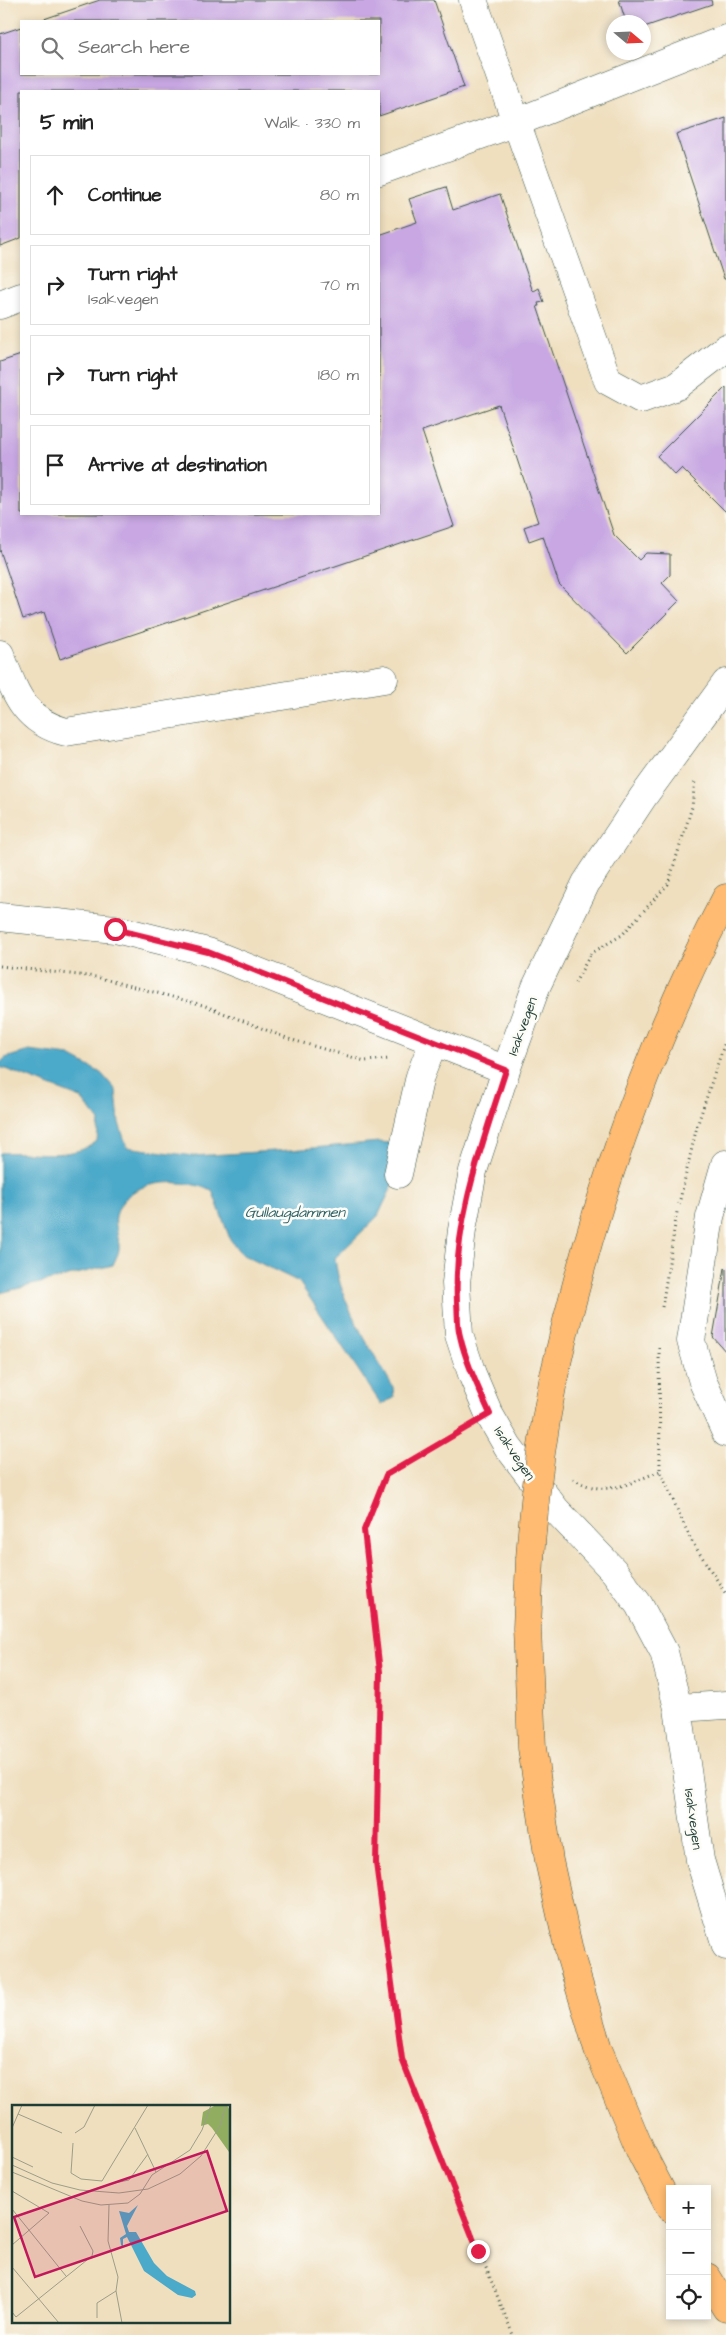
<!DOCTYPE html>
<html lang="en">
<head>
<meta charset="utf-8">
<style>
  body { margin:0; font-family:"Architects Daughter",sans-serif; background:#f6f6f6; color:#222 }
  .controls { position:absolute; right:15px; bottom:15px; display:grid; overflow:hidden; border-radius:0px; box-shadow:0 2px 8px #0003 }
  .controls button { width:45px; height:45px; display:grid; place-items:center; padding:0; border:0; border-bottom:1px solid #e0e0e0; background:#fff; color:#222; font:25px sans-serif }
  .compass { position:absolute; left:606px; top:15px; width:45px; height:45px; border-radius:50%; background:#fff; box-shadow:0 2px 8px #0003; rotate:109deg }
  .stop { position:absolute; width:15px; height:15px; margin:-11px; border:4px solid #e11d48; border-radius:50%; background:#fff }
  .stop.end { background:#e11d48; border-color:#fff; box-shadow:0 1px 5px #0008 }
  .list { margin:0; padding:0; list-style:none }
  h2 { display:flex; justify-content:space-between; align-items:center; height:65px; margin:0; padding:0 20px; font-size:21px }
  h2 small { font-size:16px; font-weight:400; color:#767676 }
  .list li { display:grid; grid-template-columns:32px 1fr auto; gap:15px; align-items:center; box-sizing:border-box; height:80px; margin:0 10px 10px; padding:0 10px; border:1px solid #e0e0e0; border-radius:0px }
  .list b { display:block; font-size:19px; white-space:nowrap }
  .list p { margin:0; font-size:16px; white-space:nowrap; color:#767676 }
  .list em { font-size:16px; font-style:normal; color:#767676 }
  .icon { flex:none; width:28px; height:28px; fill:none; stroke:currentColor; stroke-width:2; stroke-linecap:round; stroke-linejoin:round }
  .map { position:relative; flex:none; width:726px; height:2335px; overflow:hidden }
  .search { position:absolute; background:#fff; box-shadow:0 2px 8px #0003; left:20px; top:20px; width:360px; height:55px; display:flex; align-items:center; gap:12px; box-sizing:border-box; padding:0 18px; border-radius:0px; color:#767676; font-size:19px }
  .panel { position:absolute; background:#fff; box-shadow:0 2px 8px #0003; left:20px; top:90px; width:360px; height:425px; border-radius:0px }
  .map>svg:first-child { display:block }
  .water { fill:#4ba9c9; stroke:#35737e }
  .building { fill:#c8a7e2 }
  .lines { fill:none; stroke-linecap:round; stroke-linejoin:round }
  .minor-casing { stroke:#3e5549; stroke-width:29 }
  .highway-casing { stroke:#3e5549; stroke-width:29 }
  .path { stroke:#3e5549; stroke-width:3; stroke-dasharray:1 4; stroke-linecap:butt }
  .minor { stroke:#fff; stroke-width:28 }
  .highway { stroke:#febb71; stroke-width:28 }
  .highway-bridge-casing { stroke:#3e5549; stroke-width:29; stroke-linecap:butt }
  .highway-bridge { stroke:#febb71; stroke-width:28 }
  .route { stroke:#e11d48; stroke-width:6 }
  .labels { text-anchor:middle; stroke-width:5; stroke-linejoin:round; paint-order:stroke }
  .street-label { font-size:14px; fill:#1f3d34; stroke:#fdfcf7 }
  .water-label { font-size:15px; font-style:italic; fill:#2e6368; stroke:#fdfcf7 }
  .inset-road { fill:none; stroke:#9c9e87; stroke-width:1 }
  .view { fill:#c2185b; fill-opacity:0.15; stroke:#c2185b; stroke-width:2.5 }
  .inset-edge { fill:none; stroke:#1f3d34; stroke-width:2.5 }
</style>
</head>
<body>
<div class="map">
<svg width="726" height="2335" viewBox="0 0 726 2335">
  <rect width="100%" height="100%" fill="#fdfcf7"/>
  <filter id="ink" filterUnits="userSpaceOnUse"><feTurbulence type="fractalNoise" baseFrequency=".02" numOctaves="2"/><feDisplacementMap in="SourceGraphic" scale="10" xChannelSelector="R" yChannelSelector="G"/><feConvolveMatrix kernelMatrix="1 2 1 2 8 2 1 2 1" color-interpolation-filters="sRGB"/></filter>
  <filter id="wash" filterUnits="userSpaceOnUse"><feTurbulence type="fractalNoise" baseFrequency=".0096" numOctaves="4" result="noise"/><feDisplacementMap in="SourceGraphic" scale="20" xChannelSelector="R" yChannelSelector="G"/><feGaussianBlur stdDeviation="1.12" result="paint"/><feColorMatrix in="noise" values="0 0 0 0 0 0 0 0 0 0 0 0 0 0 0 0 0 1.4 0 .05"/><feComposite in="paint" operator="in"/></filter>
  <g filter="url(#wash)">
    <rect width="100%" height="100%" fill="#efdfbf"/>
    <!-- water -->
    <path class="water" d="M 29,1051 L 70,1056 L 101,1073 L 116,1090 L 119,1123 L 127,1147 L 193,1156 L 290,1150 L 379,1142 L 400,1144 L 406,1157 L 378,1216 L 335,1258 C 340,1305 370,1346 393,1387 L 394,1398 L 381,1404 L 299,1282 L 241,1254 L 230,1239 L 212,1190 C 181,1178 125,1177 116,1216 C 114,1227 120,1239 119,1250 C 118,1255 115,1260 113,1265 L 0,1293 L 0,1153 C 30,1150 72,1162 97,1141 L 99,1121 L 81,1098 L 0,1067 L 0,1063 L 5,1058 Z"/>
    <g id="blocks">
      <!-- building -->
      <path class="building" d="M 100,0 L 434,0 L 464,87 L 379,116 L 379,91 L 21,91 L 21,238 L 0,246 L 0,34 L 21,27 L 21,74 L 379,74 L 379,21 L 38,21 Z
        M 619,0 L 711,0 L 712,4 L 644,27 L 644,22 L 626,22 Z
        M 726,118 L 726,279 L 724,279 L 676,134 Z
        M 446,187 L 453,210 L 500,194 L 532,289 L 534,291 L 539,288 L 544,302 L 538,303 L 539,306 L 537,306 L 614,535 L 639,560 L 646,553 L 670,554 L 670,575 L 662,583 L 679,601 L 627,653 L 559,584 L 543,536 L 529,541 L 524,527 L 538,522 L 499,405 L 422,431 L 454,526 L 60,659 L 44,612 L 23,619 L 0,550 L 0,362 L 21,355 L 21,514 L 379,514 L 379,235 L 417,222 L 409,199 Z
        M 726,387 L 726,512 L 682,468 L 675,475 L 657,456 Z
        M 725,1268 L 726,1269 L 726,1352 L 713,1337 Z"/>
    </g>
  </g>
  <g filter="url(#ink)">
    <use href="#blocks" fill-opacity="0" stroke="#3e5549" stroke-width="1"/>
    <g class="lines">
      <defs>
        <path id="minor" d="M 473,0 L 608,381 L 641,399 L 677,386 L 726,348
          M 379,171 L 517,122 L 726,39
          M 0,305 L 21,297
          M 0,654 C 15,692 23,721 66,732 L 384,679
          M 726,683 L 643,797 L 586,883 L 536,987 L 506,1070 L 473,1171 L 462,1230 L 456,1283 L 459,1335 L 472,1374 L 489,1414 L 508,1447 L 556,1510 L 614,1571 L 639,1605 L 664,1652 L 678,1708 L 700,1860 L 726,1946
          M 0,917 L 115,929 L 208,952 L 506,1070
          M 725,1164 L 710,1217 L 691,1341 L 703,1382 L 726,1433
          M 398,1174 L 420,1076 L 433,1043
          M 678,1708 L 726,1705"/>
        <path id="highway" d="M 554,1376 C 591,1210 647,1048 726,898
          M 530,1559 L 527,1628 L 532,1748 L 549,1861 L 570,1955 L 598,2049 L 641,2152 L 670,2208
          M 707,2277 L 726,2308"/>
      </defs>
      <!-- minor casing -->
      <use href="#minor" class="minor-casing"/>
      <!-- highway casing -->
      <use href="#highway" class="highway-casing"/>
      <!-- path -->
      <path class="path" d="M 590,954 L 622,935 L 668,884 L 692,807 L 695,780
        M 0,966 L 96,977 L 203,1005 L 289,1039 L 365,1061 L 390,1059
        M 575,983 L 591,953
        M 679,1204 L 697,1126 L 726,1039
        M 662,1307 L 677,1212
        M 659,1348 L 660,1471 L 691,1540 L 726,1594
        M 463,1430 L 386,1475 L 364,1530 L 380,1672 L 376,1863 L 402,2059 L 513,2335
        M 573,1479 C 605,1498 628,1484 660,1471"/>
      <!-- minor -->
      <use href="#minor" class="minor"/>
      <!-- highway -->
      <use href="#highway" class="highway"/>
      <defs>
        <path id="highway-bridge" d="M 530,1559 C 534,1497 542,1437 554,1376"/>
      </defs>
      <!-- highway-bridge casing -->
      <use href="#highway-bridge" class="highway-bridge-casing"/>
      <!-- highway-bridge -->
      <use href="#highway-bridge" class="highway-bridge"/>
    </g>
  </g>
  <g class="lines" filter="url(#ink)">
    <!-- route -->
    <path class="route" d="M 115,929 L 208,952 L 506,1070 C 482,1145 453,1222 457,1302 C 458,1313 457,1326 460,1336 C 466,1363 479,1389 490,1414 L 386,1475 L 364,1530 L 380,1672 L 376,1863 L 402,2059 L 478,2251"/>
  </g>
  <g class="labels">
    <!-- street labels -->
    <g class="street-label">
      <text transform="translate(522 1026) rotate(-70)" y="5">Isakvegen</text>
      <text transform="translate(515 1453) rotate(56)" y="5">Isakvegen</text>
      <text transform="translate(694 1819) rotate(82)" y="5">Isakvegen</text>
    </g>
    <!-- water labels -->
    <g class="water-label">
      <text x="295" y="1217">Gullaugdammen</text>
    </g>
  </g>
  <!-- overview -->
  <g transform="translate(12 2105)">
    <rect width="218" height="218" fill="#efdfbf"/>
    <path d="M 204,0 L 215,0 L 218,6 L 217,47 L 200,23 L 196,19 L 189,21 L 191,7 Z" fill="#91ad60"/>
    <path d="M 126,100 L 115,121 L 117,127 L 124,127 L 142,158 L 155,171 L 183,186 L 184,190 L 180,193 L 166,190 L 132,166 L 115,132 L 111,134 L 111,142 L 109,140 L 108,133 L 114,129 L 107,106 L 117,108 Z" fill="#4ba9c9"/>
    <path class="inset-road" d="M 6,9 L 50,28M 0,23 L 10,0M 123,23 L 144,67M 63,28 L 72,22 L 83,0M 61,38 L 59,68 L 69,74 L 90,76 L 136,0M 0,52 L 21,62M 0,60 L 40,78 L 68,85 L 107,88 L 136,84 L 168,69 L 189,51 L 208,21 L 214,0M 0,67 L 70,96 L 89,100 L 116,98 L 128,89 L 140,70 L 178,45 L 190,25 L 199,0M 98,79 L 117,75 L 136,49M 0,86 L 37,108 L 0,140M 97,100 L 96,136 L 106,172 L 104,186 L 110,218M 0,104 L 54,171M 0,162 L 47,218M 0,207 L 4,212 L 80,151 L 81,146 L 68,121M 85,213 L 85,198 L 104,186"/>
    <path class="view" d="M 195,46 L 215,106 L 23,172 L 2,112 Z"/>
    <rect width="218" height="218" class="inset-edge"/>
  </g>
</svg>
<div class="controls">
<button>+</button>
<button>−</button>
<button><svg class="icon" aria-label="locate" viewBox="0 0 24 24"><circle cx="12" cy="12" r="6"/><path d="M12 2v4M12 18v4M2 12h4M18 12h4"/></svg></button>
</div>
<svg class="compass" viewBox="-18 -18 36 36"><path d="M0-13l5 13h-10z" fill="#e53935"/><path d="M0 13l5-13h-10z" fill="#767676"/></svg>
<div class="stop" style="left:115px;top:929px"></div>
<div class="stop end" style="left:478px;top:2251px"></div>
<div class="search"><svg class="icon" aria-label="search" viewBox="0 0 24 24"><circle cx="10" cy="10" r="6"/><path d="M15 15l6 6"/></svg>Search here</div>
<section class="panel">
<h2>5 min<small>Walk · 330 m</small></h2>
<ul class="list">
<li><svg class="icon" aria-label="ahead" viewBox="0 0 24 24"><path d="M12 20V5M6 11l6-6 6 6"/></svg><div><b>Continue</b></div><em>80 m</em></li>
<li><svg class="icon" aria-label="right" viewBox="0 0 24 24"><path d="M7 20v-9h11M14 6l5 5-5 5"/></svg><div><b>Turn right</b><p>Isakvegen</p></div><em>70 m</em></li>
<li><svg class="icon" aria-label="right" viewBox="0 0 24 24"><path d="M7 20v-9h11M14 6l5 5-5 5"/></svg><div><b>Turn right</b></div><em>180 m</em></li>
<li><svg class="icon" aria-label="arrive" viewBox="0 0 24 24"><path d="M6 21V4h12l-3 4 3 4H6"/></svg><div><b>Arrive at destination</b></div></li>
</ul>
</section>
</div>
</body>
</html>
